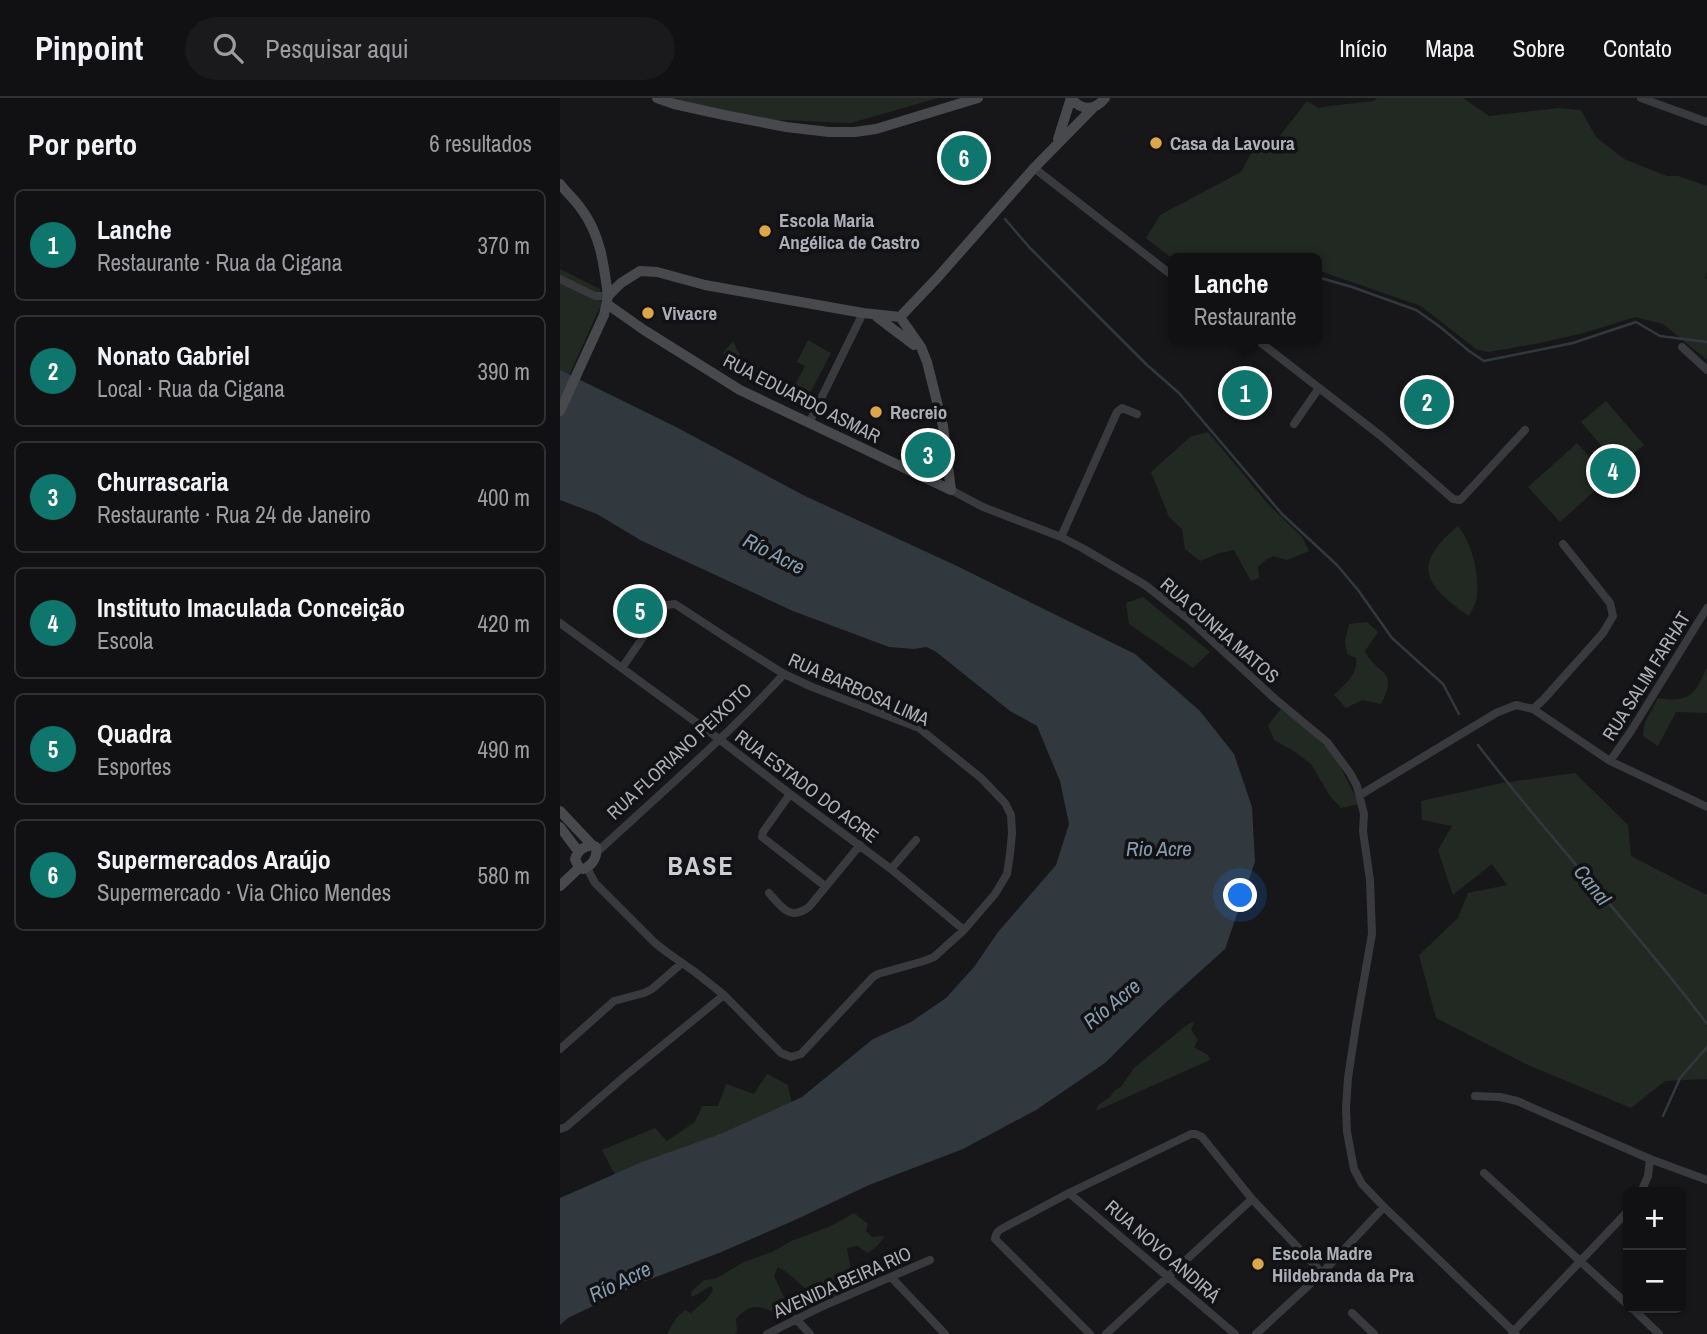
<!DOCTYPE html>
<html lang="pt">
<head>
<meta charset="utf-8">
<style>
  body { margin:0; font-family:"Archivo Narrow",sans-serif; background:#1a1a1c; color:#f1f3f6 }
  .controls { position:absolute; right:21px; bottom:21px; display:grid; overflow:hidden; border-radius:10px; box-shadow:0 2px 5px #0004 }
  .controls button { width:63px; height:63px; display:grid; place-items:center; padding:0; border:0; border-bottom:2px solid #303133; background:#111113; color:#f1f3f6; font:35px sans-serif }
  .you { position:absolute; left:681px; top:798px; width:24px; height:24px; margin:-18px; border:5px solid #fff; border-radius:50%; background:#1a73e8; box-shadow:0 0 0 10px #1a73e833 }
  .badge { display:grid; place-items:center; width:46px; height:46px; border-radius:50%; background:#0f766e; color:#fff; font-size:23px; font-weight:700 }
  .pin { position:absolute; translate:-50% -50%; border:4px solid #fff; box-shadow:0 2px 7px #0006 }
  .popup { position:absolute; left:608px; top:155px; width:154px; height:91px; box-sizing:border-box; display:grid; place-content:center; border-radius:10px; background:#111113; filter:drop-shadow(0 2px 5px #0005); font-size:23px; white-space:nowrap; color:#9c9da0 }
  .popup b { font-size:26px; color:#f1f3f6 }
  .popup::after { content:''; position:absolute; left:50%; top:100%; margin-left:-14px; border:14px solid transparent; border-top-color:#111113 }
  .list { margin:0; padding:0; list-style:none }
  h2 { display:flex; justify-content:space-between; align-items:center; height:91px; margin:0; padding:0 28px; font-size:30px }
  h2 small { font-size:23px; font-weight:400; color:#9c9da0 }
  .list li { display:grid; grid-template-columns:46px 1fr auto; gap:21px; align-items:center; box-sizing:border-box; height:112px; margin:0 14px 14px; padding:0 14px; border:2px solid #303133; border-radius:10px }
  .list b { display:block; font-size:26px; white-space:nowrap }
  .list p { margin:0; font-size:23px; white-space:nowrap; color:#9c9da0 }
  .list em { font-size:23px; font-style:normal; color:#9c9da0 }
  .icon { flex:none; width:38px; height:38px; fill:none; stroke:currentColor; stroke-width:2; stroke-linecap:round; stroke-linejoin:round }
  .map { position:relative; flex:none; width:1147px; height:1236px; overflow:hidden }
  header { display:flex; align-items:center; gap:42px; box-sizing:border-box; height:98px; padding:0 35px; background:#111113; border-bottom:2px solid #303133 }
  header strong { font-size:33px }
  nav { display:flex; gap:38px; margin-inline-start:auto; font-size:24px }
  .search { width:490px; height:63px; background:#1a1a1c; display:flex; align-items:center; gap:18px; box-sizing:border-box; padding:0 24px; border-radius:38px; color:#9c9da0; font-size:26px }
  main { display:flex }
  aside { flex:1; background:#111113 }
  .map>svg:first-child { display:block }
  .green { fill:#222922 }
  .water { fill:#31393e }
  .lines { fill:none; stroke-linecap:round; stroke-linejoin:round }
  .stream { stroke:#31393e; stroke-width:2.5 }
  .street { stroke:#393a3e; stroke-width:8 }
  .secondary { stroke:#47494d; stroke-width:10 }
  .poi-dot { fill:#dea64a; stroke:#121214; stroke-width:2.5 }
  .labels { text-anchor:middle; stroke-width:7; stroke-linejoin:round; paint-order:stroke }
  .poi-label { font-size:19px; font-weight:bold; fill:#abafb7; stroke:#121214; text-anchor:start }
  .street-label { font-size:19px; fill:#abafb7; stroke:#121214 }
  .water-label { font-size:21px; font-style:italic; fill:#869daf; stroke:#121214 }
  .district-label { font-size:26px; font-weight:bold; letter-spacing:2px; fill:#cbced4; stroke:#121214 }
</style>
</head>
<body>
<header>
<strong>Pinpoint</strong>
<div class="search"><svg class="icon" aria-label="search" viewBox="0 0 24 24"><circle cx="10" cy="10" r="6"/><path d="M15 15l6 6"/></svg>Pesquisar aqui</div>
<nav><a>Início</a><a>Mapa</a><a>Sobre</a><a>Contato</a></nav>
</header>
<main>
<aside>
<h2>Por perto<small>6 resultados</small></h2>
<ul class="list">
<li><span class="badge">1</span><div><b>Lanche</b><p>Restaurante · Rua da Cigana</p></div><em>370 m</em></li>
<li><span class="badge">2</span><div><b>Nonato Gabriel</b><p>Local · Rua da Cigana</p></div><em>390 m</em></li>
<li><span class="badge">3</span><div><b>Churrascaria</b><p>Restaurante · Rua 24 de Janeiro</p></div><em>400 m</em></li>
<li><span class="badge">4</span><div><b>Instituto Imaculada Conceição</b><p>Escola</p></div><em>420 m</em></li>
<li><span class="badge">5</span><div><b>Quadra</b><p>Esportes</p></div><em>490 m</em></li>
<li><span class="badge">6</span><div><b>Supermercados Araújo</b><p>Supermercado · Via Chico Mendes</p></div><em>580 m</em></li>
</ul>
</aside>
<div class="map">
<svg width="1147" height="1236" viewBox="0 0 1147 1236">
  <rect width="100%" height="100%" fill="#171719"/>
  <!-- green -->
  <path class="green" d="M 103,0 L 378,0 L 291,25 L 195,21 Z
    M 817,0 L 903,0 L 929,18 L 999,10 L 1021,12 L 1036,39 L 1064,61 L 1107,78 L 1118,78 L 1147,88 L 1147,174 L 1145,180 L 1147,181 L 1147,262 L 1103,226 L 1075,219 L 1024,235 L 975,246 L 928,254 L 916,251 L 861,208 L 757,172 L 757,160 L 613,161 L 586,140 L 600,117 L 681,74 L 693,52 L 719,39 L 747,3 L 759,10 L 769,8 L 814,3 Z
    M 0,171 L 40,191 L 41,207 L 7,282 L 0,277 Z
    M 248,242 L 271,255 L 248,299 L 233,291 L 245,268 L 237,264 Z
    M 173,243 L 180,258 L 173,269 L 160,272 L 167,259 L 163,255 Z
    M 1046,303 L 1084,347 L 1059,368 L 1021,324 Z
    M 648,334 L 708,406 L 742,439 L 749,453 L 727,462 L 713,458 L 707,461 L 698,469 L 699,480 L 691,483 L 674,452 L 660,455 L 640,463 L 625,451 L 622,431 L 609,419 L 591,374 L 630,339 Z
    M 1017,345 L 1049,380 L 1000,424 L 968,389 Z
    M 898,428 C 912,446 919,474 917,497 C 917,504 912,512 909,518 C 864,487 851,467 898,428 Z
    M 81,494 L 97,504 L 79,532 L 63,522 Z
    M 583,499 L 650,554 L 633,570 L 569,526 L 566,505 Z
    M 807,524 L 818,534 L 805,553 C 816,577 840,570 821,606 L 802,602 L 786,610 L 774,597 C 785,586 798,577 796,560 L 787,556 L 785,543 L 789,526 Z
    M 1147,570 L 1147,615 L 1116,614 L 1098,648 L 1083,638 L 1085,624 L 1098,600 C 1109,602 1124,603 1132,595 C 1138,590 1143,577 1147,570 Z
    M 721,611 L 749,633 L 775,658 L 799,706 L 781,710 L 770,698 L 751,666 L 735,654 L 714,642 L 708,627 Z
    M 1015,675 L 1068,727 L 1071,758 L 1147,797 L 1147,981 L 1105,983 L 1071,1010 L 968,967 L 876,920 L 859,857 L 898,820 L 908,795 L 947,787 L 932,766 L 893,797 L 878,752 L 892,728 L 862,722 L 861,703 L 942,685 Z
    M 634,924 L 631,932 L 638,942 L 634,949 L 648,957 L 650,962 L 536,1013 L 538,1007 L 550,999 L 555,992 L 561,989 L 574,970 L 628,926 Z
    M 207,976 L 228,987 L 234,1018 L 59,1084 L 42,1052 L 95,1030 L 107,1043 L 135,1024 L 142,1008 L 158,1008 L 166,986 L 194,996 Z
    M 294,1115 L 308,1126 L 306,1133 L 312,1139 L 325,1138 L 317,1148 L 308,1155 L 297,1148 L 287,1150 L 294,1190 L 288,1195 L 262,1205 C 246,1194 235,1178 218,1169 L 214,1178 L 230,1212 L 222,1218 C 202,1208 191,1203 176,1221 L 177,1234 L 175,1236 L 107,1236 L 116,1220 L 125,1212 L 131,1215 L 147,1201 L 153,1192 L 151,1188 L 132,1199 L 131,1194 L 144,1182 L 155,1181 L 184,1164 L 212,1154 L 231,1143 L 269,1129 Z"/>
  <!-- water -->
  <path class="water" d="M 0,272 L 116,329 L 243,397 L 397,468 L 575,556 L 640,613 L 674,656 L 692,709 L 695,764 L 665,851 L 603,907 L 545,965 L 476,1012 L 403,1051 L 309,1087 L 235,1122 L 159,1155 L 83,1184 L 8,1220 L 0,1227 L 0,1100 L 82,1064 L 163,1035 L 242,999 L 313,941 L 351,924 L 386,900 L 414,869 L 438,834 L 496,767 L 509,726 L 500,683 L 477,628 L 450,613 L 375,553 L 366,549 L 354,551 L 329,549 L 233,513 L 82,443 L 37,416 L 0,402 Z"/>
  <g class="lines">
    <!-- stream -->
    <path class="stream" d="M 445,121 L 469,149 L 587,267 L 619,295 L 722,416 L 777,467 L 798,492 L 832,540 L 883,586 L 899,616
      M 757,179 L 792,189 L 856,212 L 879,228 L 909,253 L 924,263 L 1013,245 L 1076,224 L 1100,238 L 1147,244
      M 918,647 C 991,743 1075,830 1147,926
      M 1103,1018 L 1120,980 L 1147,949"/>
    <!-- street -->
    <path class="street" d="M 1081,0 L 1147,24
      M 474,70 L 613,178
      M 0,181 L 35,198 L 48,198
      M 696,241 L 821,338 L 893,401 L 900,402 L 903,399 L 965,332
      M 1122,249 L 1147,272
      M 249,325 L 303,215
      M 734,326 L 759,290
      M 391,392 L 423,409 L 501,439 L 524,451 L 585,487 L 630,522 L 714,600 L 767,644 L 790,675 L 797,688 L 804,716 L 803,733 L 810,782 L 812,836 L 796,927 L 788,980 L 786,1010 L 787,1034 L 794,1071 L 802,1086 L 824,1109 L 956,1236
      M 501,439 L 557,314 L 562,310 L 577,316
      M 0,525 L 159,641 L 230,696 L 331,771 L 404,832
      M 973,611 L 983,602 L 1043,535 L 1053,518 L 1050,505 L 1003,446
      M 1050,663 L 1071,633 L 1147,510
      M 230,696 L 203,734 L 202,739 L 265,788
      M 800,697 L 936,615 L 956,607 L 973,611 L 1050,663 L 1147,709
      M 37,754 C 100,696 166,639 224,576
      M 27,770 L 35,785 L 95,845 L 108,855 L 135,874 L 164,897 L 221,955 L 231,959 L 241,956 L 313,879 L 318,876 L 364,863 L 374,859 L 404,832 L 435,796 L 447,776 L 450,756 L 452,735 L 451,717 L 445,705 L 421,680 L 359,630 L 252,589 L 224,576 L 173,544 L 115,506 L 107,507 L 103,510 L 62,570
      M 331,771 L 356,742
      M 209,795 C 222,810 230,823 249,809 L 300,747
      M 0,951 L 54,903 L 84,895 L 92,891 L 122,865
      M 915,998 L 940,999 L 957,1003 L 1090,1061 L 1147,1082
      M 0,1031 L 6,1029 L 65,978 L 164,897
      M 924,1075 L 1068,1207
      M 1081,1094 L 1088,1078 L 1090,1061
      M 509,1095 L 675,1236
      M 331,1179 L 385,1236
      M 1072,1210 L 1099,1236
      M 792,1215 L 814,1236
      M 236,1221 L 250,1236
      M 952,1235 L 1068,1113
      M 207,1236 L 263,1208 L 370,1162
      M 530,1236 L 435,1141 C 436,1134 439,1132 445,1129 L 509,1095 L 631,1036 L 636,1036 L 642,1039 L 692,1101 L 762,1175
      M 546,1236 L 692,1101
      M 696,1236 L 762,1175 L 824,1109"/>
    <!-- secondary -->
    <path class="secondary" d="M 97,0 L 114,6 L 164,17 L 226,29 L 269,34 L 295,34 L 316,31 L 418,0
      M 511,0 C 521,13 535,13 545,0
      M 498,41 L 511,0
      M 0,86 C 7,95 16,103 22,112 C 41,138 44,168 48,198
      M 47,206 L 84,232 L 180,292 L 391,392
      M 317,219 L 354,247
      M 340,219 L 378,179 L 474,70 L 533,10
      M 340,219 L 361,249 L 367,264 L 383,328 L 391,392
      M 0,313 L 44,217 L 48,198 L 61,185 L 80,173 L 97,174 L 145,187 L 303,215 L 340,219
      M 0,713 L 32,747
      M 0,729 L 18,753
      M 32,747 L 36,749 C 38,759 32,768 23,771 L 19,770 L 15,761 C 18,752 23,749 32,747 Z
      M 0,788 L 19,770"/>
  </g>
  <!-- markers -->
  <g class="poi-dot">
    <circle cx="596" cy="45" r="7"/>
    <circle cx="205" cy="133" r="7"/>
    <circle cx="88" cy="215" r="7"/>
    <circle cx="316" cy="314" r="7"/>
    <circle cx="698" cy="1166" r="7"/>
  </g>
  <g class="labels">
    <!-- poi labels -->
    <g class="poi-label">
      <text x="610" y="52">Casa da Lavoura</text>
      <text x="219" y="129">Escola Maria<tspan x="219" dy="22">Angélica de Castro</tspan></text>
      <text x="102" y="222">Vivacre</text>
      <text x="330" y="321">Recreio</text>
      <text x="712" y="1162">Escola Madre<tspan x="712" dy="22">Hildebranda da Pra</tspan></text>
    </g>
    <!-- street labels -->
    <g class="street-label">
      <text transform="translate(242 300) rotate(27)" y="7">RUA EDUARDO ASMAR</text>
      <text transform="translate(660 532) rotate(41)" y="7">RUA CUNHA MATOS</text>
      <text transform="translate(1086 578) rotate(-58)" y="7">RUA SALIM FARHAT</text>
      <text transform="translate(299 591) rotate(24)" y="7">RUA BARBOSA LIMA</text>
      <text transform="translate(119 653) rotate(-43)" y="7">RUA FLORIANO PEIXOTO</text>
      <text transform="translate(247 688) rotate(37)" y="7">RUA ESTADO DO ACRE</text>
      <text transform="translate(603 1153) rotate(41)" y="7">RUA NOVO ANDIRÁ</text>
      <text transform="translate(282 1184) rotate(-24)" y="7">AVENIDA BEIRA RIO</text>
    </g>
    <!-- water labels -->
    <g class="water-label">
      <text transform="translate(214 456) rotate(27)" y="7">Río Acre</text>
      <text x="599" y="758">Rio Acre</text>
      <text transform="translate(1032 787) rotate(51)" y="7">Canal</text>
      <text transform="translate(552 906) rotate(-39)" y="7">Río Acre</text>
      <text transform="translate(60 1184) rotate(-26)" y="7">Río Acre</text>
    </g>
    <!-- district labels -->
    <g class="district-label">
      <text x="141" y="777">BASE</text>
    </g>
  </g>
</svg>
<div class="controls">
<button>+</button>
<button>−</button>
</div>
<div class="you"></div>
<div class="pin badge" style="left:685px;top:295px">1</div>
<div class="popup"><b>Lanche</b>Restaurante</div>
<div class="pin badge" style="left:867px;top:304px">2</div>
<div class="pin badge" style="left:368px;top:357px">3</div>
<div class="pin badge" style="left:1053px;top:373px">4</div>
<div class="pin badge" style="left:80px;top:513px">5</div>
<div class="pin badge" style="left:404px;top:60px">6</div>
</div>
</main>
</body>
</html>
